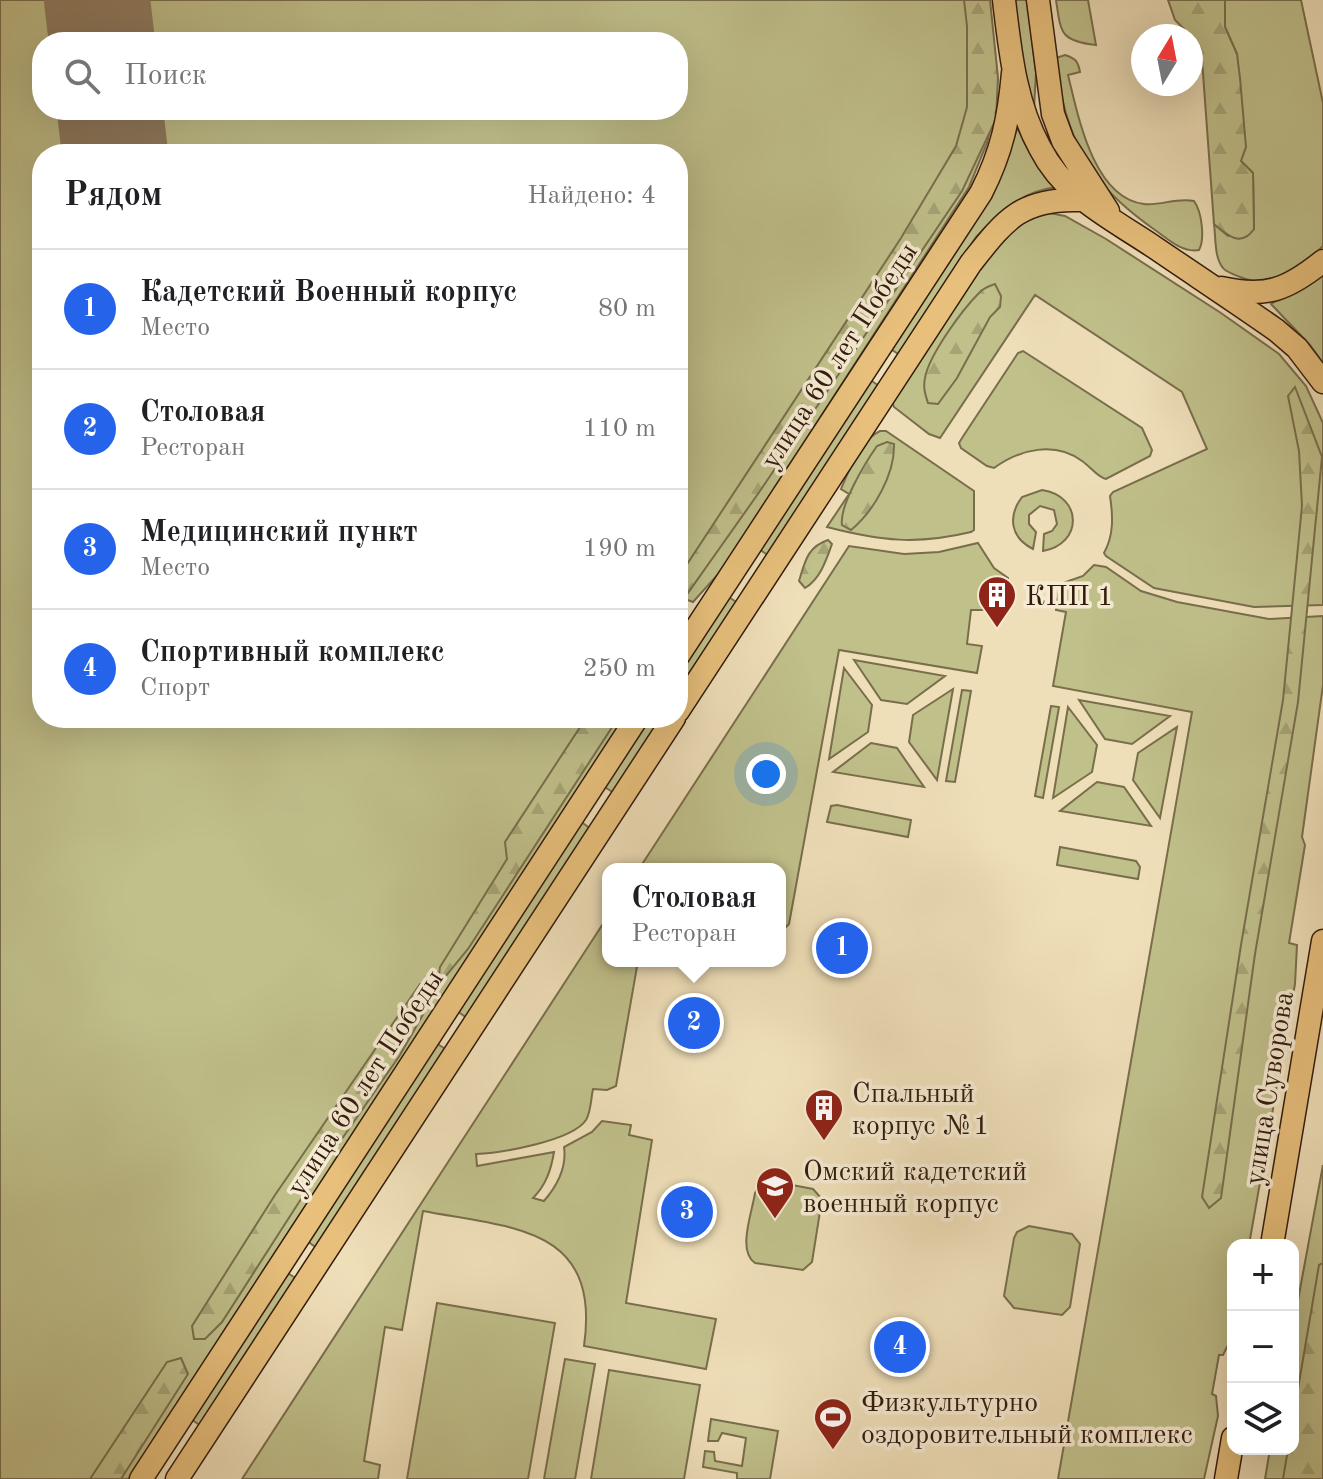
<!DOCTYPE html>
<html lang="ru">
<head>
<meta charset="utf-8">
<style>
  body { margin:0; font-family:"Old Standard TT",serif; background:#f6f6f6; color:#202124 }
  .controls { position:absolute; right:24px; bottom:24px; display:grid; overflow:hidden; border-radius:16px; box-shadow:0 8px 32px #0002 }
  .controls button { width:72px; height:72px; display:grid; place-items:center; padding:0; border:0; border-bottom:2px solid #e0e0e0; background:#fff; color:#202124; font:40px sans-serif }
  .compass { position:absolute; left:1131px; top:24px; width:72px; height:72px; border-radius:50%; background:#fff; box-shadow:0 8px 32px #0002; rotate:10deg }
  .you { position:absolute; left:766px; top:774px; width:28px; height:28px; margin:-20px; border:6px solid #fff; border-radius:50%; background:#1a73e8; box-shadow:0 0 0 12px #1a73e833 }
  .badge { display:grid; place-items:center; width:52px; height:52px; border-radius:50%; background:#2563eb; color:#fff; font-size:26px; font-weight:700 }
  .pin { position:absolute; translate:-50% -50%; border:4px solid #fff; box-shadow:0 2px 8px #0006 }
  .popup { position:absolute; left:602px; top:863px; width:184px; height:104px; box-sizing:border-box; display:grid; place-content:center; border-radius:16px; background:#fff; filter:drop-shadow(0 2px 6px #0005); font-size:26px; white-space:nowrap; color:#757577 }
  .popup b { font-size:30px; color:#202124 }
  .popup::after { content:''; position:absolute; left:50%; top:100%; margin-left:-16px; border:16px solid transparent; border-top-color:#fff }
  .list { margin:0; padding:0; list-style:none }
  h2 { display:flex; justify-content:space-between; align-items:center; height:104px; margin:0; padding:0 32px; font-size:34px }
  h2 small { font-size:26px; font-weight:400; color:#757577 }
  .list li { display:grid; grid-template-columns:52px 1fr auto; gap:24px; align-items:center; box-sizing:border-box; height:120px; padding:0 32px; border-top:2px solid #e0e0e0 }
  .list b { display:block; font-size:30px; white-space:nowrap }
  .list p { margin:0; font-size:26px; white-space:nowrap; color:#757577 }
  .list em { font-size:26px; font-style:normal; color:#757577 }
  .icon { flex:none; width:44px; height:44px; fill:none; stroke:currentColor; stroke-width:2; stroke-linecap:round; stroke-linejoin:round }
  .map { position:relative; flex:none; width:1323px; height:1479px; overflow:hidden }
  .search { position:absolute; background:#fff; box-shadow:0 8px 32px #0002; left:32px; top:32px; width:656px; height:88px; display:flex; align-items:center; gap:20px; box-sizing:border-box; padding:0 28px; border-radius:32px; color:#757577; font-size:30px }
  .panel { position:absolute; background:#fff; box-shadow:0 8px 32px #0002; left:32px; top:144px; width:656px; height:584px; border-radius:32px }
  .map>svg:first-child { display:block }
  .green { fill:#c0c08b; stroke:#796e4c; stroke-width:2; fill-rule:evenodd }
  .forest { fill:url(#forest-firs); stroke:#796e4c; stroke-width:2 }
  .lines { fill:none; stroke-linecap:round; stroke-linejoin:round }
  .runway { stroke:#907d63; stroke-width:106 }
  .primary-casing { stroke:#321b0d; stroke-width:25 }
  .primary { stroke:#e8c07c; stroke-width:22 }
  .labels { text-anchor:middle; stroke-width:7; stroke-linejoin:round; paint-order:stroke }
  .street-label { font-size:28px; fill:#321b0d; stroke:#f5ead2 }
  .poi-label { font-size:28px; fill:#321b0d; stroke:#f5ead2; text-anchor:start }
</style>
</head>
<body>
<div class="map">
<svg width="1323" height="1479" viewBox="0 0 1323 1479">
  <defs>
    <pattern id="forest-firs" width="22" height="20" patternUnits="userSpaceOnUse" patternTransform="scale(2)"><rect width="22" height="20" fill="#c0c08b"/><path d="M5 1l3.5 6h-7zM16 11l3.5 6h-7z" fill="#a5a477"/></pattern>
  </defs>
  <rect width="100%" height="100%" fill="#efdfb9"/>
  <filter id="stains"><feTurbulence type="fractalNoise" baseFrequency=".0025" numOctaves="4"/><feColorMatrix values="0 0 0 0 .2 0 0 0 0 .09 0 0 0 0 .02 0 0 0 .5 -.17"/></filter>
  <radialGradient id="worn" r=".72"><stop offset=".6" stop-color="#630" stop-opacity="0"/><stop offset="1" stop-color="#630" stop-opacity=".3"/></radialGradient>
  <!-- green -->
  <path class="green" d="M 0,0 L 987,0 L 993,118 L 987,143 L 969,187 L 721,571 L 693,602 L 685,599 L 678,609 L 678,154 L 42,154 L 42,718 L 624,718 L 128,1479 L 0,1479 ZM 42,42 L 678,42 L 678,110 L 42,110 Z
    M 1014,0 L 1027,0 L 1036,72 L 1034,109 L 1023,74 Z
    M 1056,0 L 1088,0 L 1096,45 C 1060,41 1061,33 1056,0 Z
    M 1225,0 L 1301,0 L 1323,103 L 1323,246 C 1300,268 1273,291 1240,277 C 1235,275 1226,272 1223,268 C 1214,257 1216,238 1214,224 L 1228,236 L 1254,229 L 1253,173 L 1241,161 L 1237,54 L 1225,27 Z
    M 1065,55 C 1075,58 1078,61 1080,72 L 1068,75 C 1078,115 1093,198 1144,204 C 1161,206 1177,197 1194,201 C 1202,212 1205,239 1199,250 C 1182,253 1168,239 1155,230 C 1104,194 1078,163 1063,102 C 1059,88 1055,74 1053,59 Z
    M 1017,128 L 1032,154 L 1059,187 C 1023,190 1001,211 976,237 L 900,355 L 889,348 L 1006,163 Z
    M 1044,212 L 1065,216 L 1106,239 L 1221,313 L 1279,354 L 1306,386 L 1323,423 L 1323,605 L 1254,607 L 1154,588 L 1106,556 L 1104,553 C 1114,535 1113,516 1110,496 L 1113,492 L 1207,449 L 1182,392 L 1035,295 L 940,438 L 929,434 L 894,407 L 892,401 L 985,259 L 1022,222 Z
    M 1323,273 L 1323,363 L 1310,345 L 1271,304 Z
    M 1023,351 L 1142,428 L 1152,450 L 1150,456 L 1106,479 C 1097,477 1091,467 1082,461 C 1055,441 1020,449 994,468 L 987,466 L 961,448 L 959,443 L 962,438 L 1018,353 Z
    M 869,379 L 879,386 L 769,556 L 759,549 Z
    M 880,431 L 886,431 L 974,491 L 974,530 L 971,532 C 917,545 881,541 827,527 L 849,494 L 841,489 C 850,469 859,441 880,431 Z
    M 1042,490 C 1083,496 1083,544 1043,551 L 1044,534 L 1052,531 L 1057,524 L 1054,510 L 1040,506 L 1029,515 L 1029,524 L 1036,532 L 1033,549 C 1011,538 1007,517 1022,497 Z
    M 978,543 L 994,568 L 1008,578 L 1005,598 L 991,596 L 988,610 L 971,610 L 967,644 L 982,646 L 977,673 L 839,650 L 789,924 L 780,933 L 780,869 L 639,869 L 849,546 L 904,554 L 939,552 Z
    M 1094,565 L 1106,567 L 1141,591 L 1177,602 L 1269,619 L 1323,616 L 1323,685 L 1302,837 L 1305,845 L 1289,943 L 1297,945 L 1295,984 L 1249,1245 L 1233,1245 L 1233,1335 L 1223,1355 L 1219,1355 L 1212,1394 L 1216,1396 L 1218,1416 L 1204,1479 L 1058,1479 L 1192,712 L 1053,686 L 1066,612 L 1056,610 L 1060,584 L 1083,576 Z
    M 727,596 L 738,603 L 678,695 L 678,671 Z
    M 854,660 L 945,676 L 907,704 L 881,700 Z
    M 844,668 L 872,705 L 868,732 L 829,759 Z
    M 953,689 L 937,780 L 909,742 L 913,715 Z
    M 962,690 L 971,691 L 955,782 L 946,781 Z
    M 1079,700 L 1170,716 L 1132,744 L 1105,739 Z
    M 1051,706 L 1059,707 L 1043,798 L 1035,796 Z
    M 1068,707 L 1097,745 L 1092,772 L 1053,798 Z
    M 647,718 L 663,718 L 614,793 L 603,786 Z
    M 1177,727 L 1160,818 L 1133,780 L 1138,753 Z
    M 871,743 L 897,748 L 924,787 L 833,772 Z
    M 1097,782 L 1124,787 L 1151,826 L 1060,811 Z
    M 837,805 L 911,820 L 908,837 L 827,822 L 831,806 Z
    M 580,821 L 591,829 L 467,1018 L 457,1011 Z
    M 1060,847 L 1136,861 L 1140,867 L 1138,879 L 1057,865 Z
    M 608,916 L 608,961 L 638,961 L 616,1086 L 607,1090 L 593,1089 C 591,1098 591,1112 586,1120 C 572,1141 501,1153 476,1154 L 477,1166 L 554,1152 C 551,1170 546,1185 533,1198 L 544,1201 C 557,1186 567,1168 564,1147 L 592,1132 L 602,1121 L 631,1125 L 629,1135 L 652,1140 L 626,1303 L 716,1319 L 706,1369 L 584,1346 C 601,1226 512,1228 423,1211 L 402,1330 L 385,1327 L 364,1461 L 380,1465 L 378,1479 L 242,1479 Z
    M 436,1043 L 447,1050 L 317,1248 L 307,1241 Z
    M 1323,1165 L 1323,1479 L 1265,1479 L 1270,1449 L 1293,1449 L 1293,1327 Z
    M 771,1181 L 813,1189 L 822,1199 L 812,1262 L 803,1270 L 755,1263 C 737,1251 752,1213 755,1193 L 758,1187 Z
    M 1029,1226 L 1072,1234 L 1080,1244 L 1070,1307 L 1062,1315 L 1014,1308 L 1004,1296 L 1014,1238 L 1017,1232 Z
    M 286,1272 L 297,1279 L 201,1426 L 191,1419 Z
    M 437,1303 L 555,1323 L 528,1479 L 407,1479 Z
    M 565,1359 L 595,1364 L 575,1479 L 544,1479 Z
    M 609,1370 L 700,1385 L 684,1479 L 591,1479 Z
    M 711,1419 L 778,1431 L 770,1479 L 737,1479 L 737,1473 L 703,1467 L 705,1451 L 714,1452 L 715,1461 L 742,1466 L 746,1438 L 722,1433 L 718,1441 L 708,1441 Z"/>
  <!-- forest -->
  <path class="forest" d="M 964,0 L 990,0 L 998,78 L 996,119 L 962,191 L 760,491 L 678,607 L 678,578 L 901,238 L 956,146 L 967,107 L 967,26 Z
    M 1168,0 L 1225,0 L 1225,27 L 1237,54 L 1240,78 L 1246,147 L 1241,161 L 1253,173 L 1254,229 C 1241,248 1227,235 1214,224 L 1202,60 L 1191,36 L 1175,20 Z
    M 995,284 L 1001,296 L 1000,307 L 990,317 L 957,378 L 938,404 L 928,403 C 925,394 923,387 925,378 C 929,355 962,310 979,293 C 983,288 989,286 995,284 Z
    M 1295,387 L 1322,457 L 1298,702 L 1255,954 L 1221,1198 L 1209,1208 L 1202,1197 L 1241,945 L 1283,700 L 1302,506 L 1299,451 L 1288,396 Z
    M 887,442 L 894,444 C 895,474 874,511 851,530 L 842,525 C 839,506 865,463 877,446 Z
    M 828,540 L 832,544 C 826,561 820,579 805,588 L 799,581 C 805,562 807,547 828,540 Z
    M 586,718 L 618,718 L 468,949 L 445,977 L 439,975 L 440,967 L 507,859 L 505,842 Z
    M 420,984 L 438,988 L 400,1055 L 310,1185 L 222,1322 L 205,1339 L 194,1339 L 192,1326 L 275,1195 Z
    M 1323,1263 L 1323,1479 L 1283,1479 L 1288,1449 L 1293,1449 L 1293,1418 L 1319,1265 Z
    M 181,1358 L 188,1374 L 121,1479 L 90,1479 L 167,1362 Z"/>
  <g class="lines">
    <!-- runway -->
    <path class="runway" d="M 97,0 L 102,42
      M 110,110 L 115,154"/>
    <defs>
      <path id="primary" d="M 1004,0 C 1010,50 1015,103 1040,148 C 1065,197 1111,218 1154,247 C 1195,275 1236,302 1276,330 L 1297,348 L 1323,382
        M 1038,0 L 1053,114 L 1063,141 L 1108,211
        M 1221,288 C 1266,298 1287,290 1323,261
        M 678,656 L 981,193 C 1002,152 1009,118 1013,73
        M 678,711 L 971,263 C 1005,220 1021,198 1080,200
        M 1272,1245 L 1323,941
        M 141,1479 L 637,718
        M 177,1479 L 674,718
        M 1226,1479 L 1233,1438"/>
    </defs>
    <!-- primary casing -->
    <use href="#primary" class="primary-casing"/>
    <!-- primary -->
    <use href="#primary" class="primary"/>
  </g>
  <!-- icons -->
  <defs>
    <symbol id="building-pin" viewBox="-11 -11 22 30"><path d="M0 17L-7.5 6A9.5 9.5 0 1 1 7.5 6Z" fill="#8f2418" stroke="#f5ead2"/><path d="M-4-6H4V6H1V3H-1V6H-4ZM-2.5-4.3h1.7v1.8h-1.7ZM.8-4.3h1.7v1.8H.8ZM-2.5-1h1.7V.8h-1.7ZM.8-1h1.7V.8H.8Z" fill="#fff"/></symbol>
    <symbol id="school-pin" viewBox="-11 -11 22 30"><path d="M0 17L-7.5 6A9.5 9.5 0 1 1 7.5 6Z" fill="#8f2418" stroke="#f5ead2"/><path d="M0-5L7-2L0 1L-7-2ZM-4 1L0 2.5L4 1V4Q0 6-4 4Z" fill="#fff"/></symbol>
    <symbol id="stadium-pin" viewBox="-11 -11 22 30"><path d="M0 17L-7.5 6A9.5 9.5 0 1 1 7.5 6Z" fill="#8f2418" stroke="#f5ead2"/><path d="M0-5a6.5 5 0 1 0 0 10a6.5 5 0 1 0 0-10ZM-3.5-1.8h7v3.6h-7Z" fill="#fff"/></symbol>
  </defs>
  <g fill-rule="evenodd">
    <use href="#building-pin" x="975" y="573" width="44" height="60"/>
    <use href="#building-pin" x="802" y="1086" width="44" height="60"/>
    <use href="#school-pin" x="753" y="1164" width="44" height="60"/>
    <use href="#stadium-pin" x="811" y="1395" width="44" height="60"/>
  </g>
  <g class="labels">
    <!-- street labels -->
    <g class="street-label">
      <text transform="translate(838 355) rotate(-57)" y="10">улица 60 лет Победы</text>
      <text transform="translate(364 1082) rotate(-57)" y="10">улица 60 лет Победы</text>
      <text transform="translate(1268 1088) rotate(-81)" y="10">улица Суворова</text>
    </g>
    <!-- poi labels -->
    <g class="poi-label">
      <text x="1025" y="605">КПП 1</text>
      <text x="852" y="1102">Спальный<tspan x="852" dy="32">корпус №1</tspan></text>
      <text x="803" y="1180">Омский кадетский<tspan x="803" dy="32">военный корпус</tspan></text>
      <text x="861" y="1411">Физкультурно<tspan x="861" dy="32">оздоровительный комплекс</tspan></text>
    </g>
  </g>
  <rect width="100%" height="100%" filter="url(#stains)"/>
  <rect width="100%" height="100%" fill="url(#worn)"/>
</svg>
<div class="controls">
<button>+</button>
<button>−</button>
<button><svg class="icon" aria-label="layers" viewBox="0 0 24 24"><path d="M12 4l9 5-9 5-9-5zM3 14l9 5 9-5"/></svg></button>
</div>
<svg class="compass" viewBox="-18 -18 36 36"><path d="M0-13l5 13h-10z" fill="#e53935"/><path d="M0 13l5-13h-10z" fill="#757577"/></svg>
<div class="you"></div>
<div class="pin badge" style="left:842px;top:948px">1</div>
<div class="pin badge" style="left:694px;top:1023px">2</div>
<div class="popup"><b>Столовая</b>Ресторан</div>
<div class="pin badge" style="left:687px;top:1212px">3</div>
<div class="pin badge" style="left:900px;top:1347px">4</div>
<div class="search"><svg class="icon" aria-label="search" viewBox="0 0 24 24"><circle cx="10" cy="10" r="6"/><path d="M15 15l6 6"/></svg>Поиск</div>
<section class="panel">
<h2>Рядом<small>Найдено: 4</small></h2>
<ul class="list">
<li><span class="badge">1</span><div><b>Кадетский Военный корпус</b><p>Место</p></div><em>80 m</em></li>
<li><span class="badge">2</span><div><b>Столовая</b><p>Ресторан</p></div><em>110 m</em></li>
<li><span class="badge">3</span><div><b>Медицинский пункт</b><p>Место</p></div><em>190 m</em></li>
<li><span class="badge">4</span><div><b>Спортивный комплекс</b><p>Спорт</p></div><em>250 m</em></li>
</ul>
</section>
</div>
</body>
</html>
